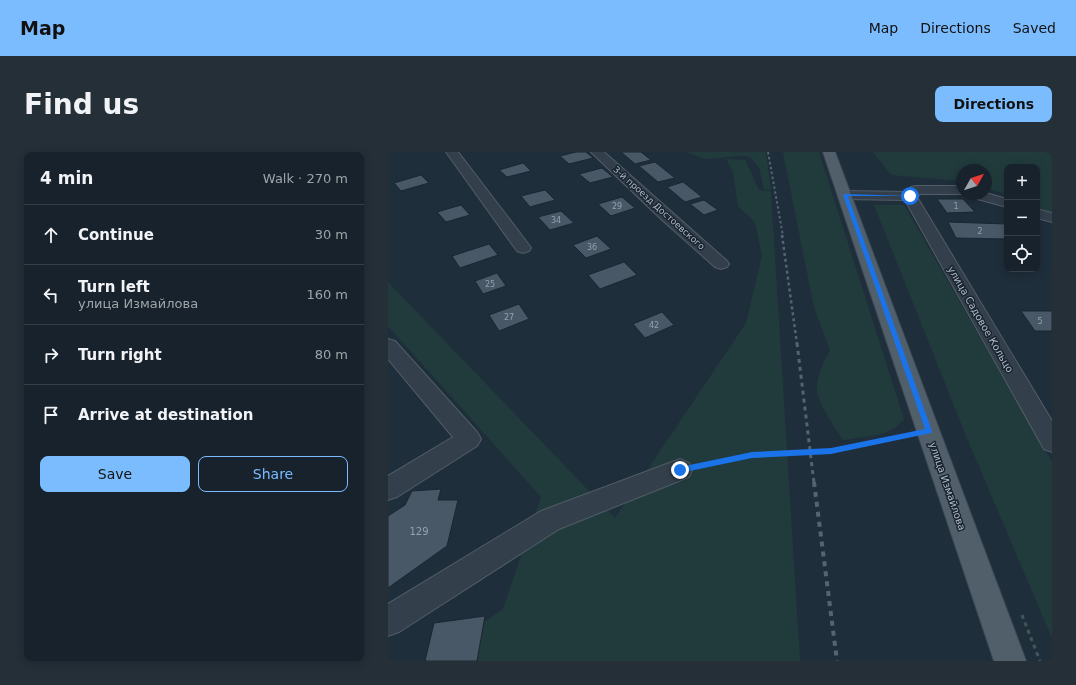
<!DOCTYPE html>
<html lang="en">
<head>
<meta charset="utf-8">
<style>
  body { margin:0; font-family:"DejaVu Sans",sans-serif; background:#242f38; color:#f1f3f6 }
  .controls { position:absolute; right:12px; top:12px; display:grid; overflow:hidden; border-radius:8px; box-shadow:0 2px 10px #0003 }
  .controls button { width:36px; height:36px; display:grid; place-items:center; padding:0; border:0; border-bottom:1px solid #363f48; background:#17222c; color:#f1f3f6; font:20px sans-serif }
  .compass { position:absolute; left:568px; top:12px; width:36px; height:36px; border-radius:50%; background:#17222c; box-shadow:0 2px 10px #0003; rotate:51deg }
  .stop { position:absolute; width:12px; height:12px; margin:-9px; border:3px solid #1a73e8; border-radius:50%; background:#fff }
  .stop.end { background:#1a73e8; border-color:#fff; box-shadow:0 1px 4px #0008 }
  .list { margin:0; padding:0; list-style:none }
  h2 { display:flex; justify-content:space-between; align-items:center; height:52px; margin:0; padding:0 16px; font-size:17px }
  h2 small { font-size:13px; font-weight:400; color:#9ea4a9 }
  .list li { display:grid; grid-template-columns:26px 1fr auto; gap:12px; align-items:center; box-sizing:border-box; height:60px; padding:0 16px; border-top:1px solid #363f48 }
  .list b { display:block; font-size:15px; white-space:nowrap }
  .list p { margin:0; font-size:13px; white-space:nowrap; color:#9ea4a9 }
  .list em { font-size:13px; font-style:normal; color:#9ea4a9 }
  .actions { display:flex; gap:8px; padding:12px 16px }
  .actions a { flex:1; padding:9px 0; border:1px solid #7bbcff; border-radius:8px; text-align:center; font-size:14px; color:#7bbcff }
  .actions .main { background:#7bbcff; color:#111 }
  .icon { flex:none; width:22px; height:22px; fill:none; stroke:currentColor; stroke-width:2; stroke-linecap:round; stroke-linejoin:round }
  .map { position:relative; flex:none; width:664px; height:509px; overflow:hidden; border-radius:8px }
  header { display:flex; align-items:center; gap:24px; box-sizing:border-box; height:56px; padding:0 20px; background:#7bbcff; color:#111 }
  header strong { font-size:19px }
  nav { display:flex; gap:22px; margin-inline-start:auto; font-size:14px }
  .intro { display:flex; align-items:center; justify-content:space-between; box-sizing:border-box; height:96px; padding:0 24px }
  h1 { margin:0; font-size:28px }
  .button { padding:10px 18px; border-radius:8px; background:#7bbcff; color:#111; font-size:14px; font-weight:700 }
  main { display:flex; gap:24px; padding:0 24px }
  aside { flex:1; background:#17222c; border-radius:8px; box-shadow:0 2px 10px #0003 }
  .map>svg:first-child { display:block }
  .green { fill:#213b3c }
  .building { fill:#485867; stroke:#1b2631 }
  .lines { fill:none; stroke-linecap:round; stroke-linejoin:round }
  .minor-casing { stroke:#515d68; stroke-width:2 }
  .major-casing { stroke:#3d4854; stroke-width:2 }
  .path-far1 { stroke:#3f5858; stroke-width:2.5; stroke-dasharray:3 3; stroke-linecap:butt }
  .path { stroke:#3f5858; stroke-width:3; stroke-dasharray:4 4; stroke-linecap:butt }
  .minor { fill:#333f4b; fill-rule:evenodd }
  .major { fill:#515f6b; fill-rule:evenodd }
  .rail-far3 { stroke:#556472; stroke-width:2; stroke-dasharray:2.5 2.5; stroke-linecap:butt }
  .rail-far2 { stroke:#556472; stroke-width:2.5; stroke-dasharray:3 3; stroke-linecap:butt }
  .rail-far1 { stroke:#556472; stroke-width:3; stroke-dasharray:4 4; stroke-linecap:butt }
  .rail { stroke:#556472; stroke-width:4; stroke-dasharray:5 5; stroke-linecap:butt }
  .route { fill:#1a73e8 }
  .labels { text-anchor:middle; stroke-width:3; stroke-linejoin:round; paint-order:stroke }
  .number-label { font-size:8px; fill:#94a2af }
  .far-street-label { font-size:9px; fill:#aebac7; stroke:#19242f }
  .street-label { font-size:10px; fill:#aebac7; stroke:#19242f }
  .near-number-label { font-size:10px; fill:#94a2af }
</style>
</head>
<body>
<header>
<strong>Map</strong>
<nav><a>Map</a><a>Directions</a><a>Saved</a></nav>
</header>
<div class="intro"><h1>Find us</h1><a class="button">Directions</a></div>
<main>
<aside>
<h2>4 min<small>Walk · 270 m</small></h2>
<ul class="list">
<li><svg class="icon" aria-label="ahead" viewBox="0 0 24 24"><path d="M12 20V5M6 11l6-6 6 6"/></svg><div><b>Continue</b></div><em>30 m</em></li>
<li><svg class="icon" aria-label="left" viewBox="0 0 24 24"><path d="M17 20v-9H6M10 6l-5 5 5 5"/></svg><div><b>Turn left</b><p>улица Измайлова</p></div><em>160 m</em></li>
<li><svg class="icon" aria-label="right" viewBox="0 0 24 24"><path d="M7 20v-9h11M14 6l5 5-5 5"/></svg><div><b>Turn right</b></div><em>80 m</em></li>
<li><svg class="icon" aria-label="arrive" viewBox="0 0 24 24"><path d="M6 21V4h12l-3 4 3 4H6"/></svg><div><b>Arrive at destination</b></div></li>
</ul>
<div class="actions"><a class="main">Save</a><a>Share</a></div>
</aside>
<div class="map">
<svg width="664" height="509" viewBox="0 0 664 509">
  <rect width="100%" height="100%" fill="#1f2e3b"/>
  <!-- green -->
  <path class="green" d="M 298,0 L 378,0 L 383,38 L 376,37 L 371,16 L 362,5 L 355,4 L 316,7 Z
    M 395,0 L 431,0 L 516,267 L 506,277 L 490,283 L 455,288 C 448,277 428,249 429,236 C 429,222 436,210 442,198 L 426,155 Z
    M 485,0 L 664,0 L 664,61 L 649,55 L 649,15 L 619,15 L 619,43 L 598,35 L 598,18 L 574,18 L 574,29 L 503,23 Z
    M 338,7 L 357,8 L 371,38 L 383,39 L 412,509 L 37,509 L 115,457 L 153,345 L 0,174 L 0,130 L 227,366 L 358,171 L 374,104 L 367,70 L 350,54 L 345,20 Z
    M 486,53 L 516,53 L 664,310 L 664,486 L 578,284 Z"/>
  <!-- building -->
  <path class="building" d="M 188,0 L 198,0 L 205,6 L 181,12 L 172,4 Z
    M 233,0 L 253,0 L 263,8 L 247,12 Z
    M 267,10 L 287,26 L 270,30 L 251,14 Z
    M 135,11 L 143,19 L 119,25 L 111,18 Z
    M 214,16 L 225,25 L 202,31 L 191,22 Z
    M 33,23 L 41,31 L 13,39 L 6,31 Z
    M 295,30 L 314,45 L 297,50 L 279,35 Z
    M 157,38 L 167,48 L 142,55 L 133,44 Z
    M 234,45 L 247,56 L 223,64 L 210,52 Z
    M 549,47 L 575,47 L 587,60 L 559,61 Z
    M 316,48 L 330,58 L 316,63 L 302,52 Z
    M 73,53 L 82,63 L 58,70 L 49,60 Z
    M 173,59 L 186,71 L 162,78 L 150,65 Z
    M 560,70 L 619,72 L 619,87 L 568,86 Z
    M 209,84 L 223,97 L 198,106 L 185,93 Z
    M 101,92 L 110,103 L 72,116 L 64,104 Z
    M 236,110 L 249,123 L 212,137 L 200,123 Z
    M 109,121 L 118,134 L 95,142 L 87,129 Z
    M 131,152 L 141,167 L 111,179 L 101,163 Z
    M 633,159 L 664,159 L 664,179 L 647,179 Z
    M 274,160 L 286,173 L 257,186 L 245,172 Z
    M 53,337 L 50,348 L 70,348 L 59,394 L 0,436 L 0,364 L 17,353 L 24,339 Z
    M 97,464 L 89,509 L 37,509 L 46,471 Z"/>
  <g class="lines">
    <defs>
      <path id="minor" d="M 58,0 L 70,0 L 141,93 L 143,96 L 141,99 L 135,101 L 129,99 Z
        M 203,0 L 216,0 L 339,109 L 341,112 L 339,115 L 333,117 L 327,115 L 272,66 Z
        M 528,34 L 574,34 L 574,42 L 532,42 L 529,45 L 664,269 L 664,300 L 656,297 L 517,48 L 457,47 L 452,46 L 450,43 L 452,40 L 457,39 L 519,40 L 523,35 Z
        M 598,41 L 619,47 L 619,55 L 582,45 L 580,42 Z
        M 649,57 L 664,61 L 664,70 L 649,66 Z
        M 0,187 L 7,189 L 89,280 L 93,287 L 89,294 L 9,345 L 0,348 L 0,324 L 65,285 L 0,207 Z
        M 292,307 L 301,311 L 304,318 L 301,325 L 171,377 L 11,480 L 0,484 L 0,452 L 153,359 Z"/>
      <path id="major" d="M 435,0 L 447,0 L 638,509 L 606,509 Z"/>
    </defs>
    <!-- minor casing -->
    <use href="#minor" class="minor-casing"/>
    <!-- major casing -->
    <use href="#major" class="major-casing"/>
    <!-- path-far1 -->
    <path class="path-far1" d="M 312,314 L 365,303 L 443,299 L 520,283"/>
    <!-- path -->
    <path class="path" d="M 634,463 L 652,509"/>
    <!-- minor -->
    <use href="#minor" class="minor"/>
    <!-- major -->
    <use href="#major" class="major"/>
    <!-- rail-far3 -->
    <path class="rail-far3" d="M 380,0 L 395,84"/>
    <!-- rail-far2 -->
    <path class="rail-far2" d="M 394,83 L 409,192"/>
    <!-- rail-far1 -->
    <path class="rail-far1" d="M 409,191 L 426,331"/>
    <!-- rail -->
    <path class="rail" d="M 426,330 L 449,509"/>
  </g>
  <!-- route -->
  <path class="route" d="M 457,42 L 524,44 L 460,44 L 544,279 L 543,281 L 443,302 L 364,306 L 292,321 L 289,320 L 288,318 L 292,315 L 364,300 L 443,296 L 537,277 L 455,43 Z"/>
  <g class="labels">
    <!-- number labels -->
    <g class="number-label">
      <text x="229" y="57">29</text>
      <text x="568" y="57">1</text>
      <text x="168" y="71">34</text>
      <text x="592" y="82">2</text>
      <text x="204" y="98">36</text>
      <text x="102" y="135">25</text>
      <text x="121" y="168">27</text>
      <text x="652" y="172">5</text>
      <text x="266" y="176">42</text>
    </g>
    <!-- far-street labels -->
    <g class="far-street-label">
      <text transform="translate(271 56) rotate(42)" y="3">3-й проезд Достоевского</text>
    </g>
    <!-- street labels -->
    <g class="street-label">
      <text transform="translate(593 167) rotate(60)" y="4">улица Садовое Кольцо</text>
      <text transform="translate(560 334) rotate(71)" y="4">улица Измайлова</text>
    </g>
    <!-- near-number labels -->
    <g class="near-number-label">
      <text x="31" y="383">129</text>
    </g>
  </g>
</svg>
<div class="controls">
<button>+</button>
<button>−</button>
<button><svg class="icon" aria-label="locate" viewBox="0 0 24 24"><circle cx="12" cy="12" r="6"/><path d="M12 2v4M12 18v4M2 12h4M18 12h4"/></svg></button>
</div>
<svg class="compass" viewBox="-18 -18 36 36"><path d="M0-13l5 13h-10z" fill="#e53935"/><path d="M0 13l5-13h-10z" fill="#9ea4a9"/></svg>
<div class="stop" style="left:522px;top:44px"></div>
<div class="stop end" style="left:292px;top:318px"></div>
</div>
</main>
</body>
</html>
